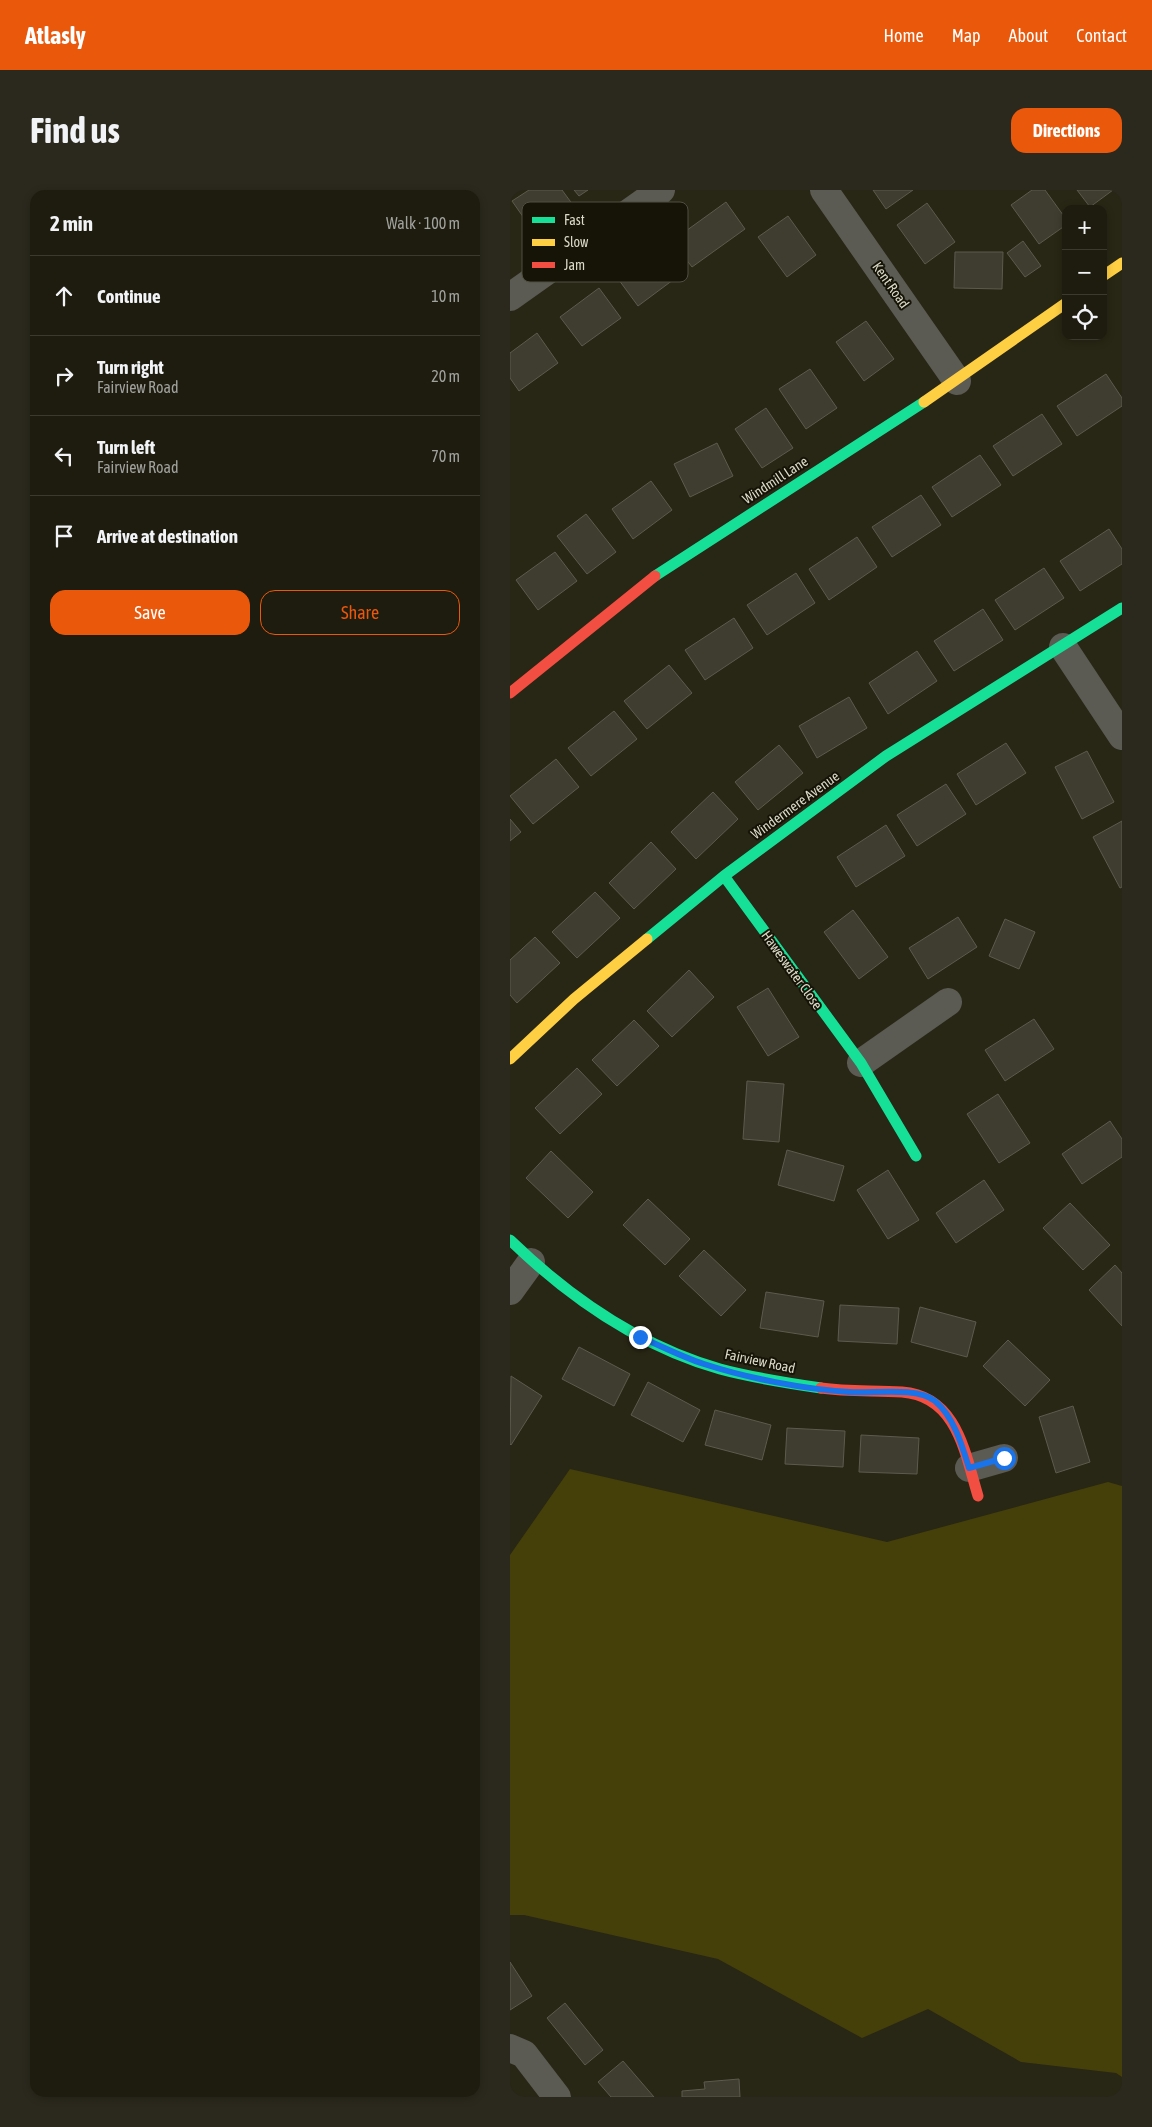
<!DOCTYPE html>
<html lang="en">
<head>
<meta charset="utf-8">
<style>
  body { margin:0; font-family:"Asap Condensed",sans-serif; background:#2b291d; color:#f1f3f6 }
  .controls { position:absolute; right:15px; top:15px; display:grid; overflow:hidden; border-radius:10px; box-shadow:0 2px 8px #0003 }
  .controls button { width:45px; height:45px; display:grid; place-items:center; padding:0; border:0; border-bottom:1px solid #3c3a2f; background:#1e1c0f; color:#f1f3f6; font:25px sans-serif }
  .stop { position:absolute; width:15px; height:15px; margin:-11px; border:4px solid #1a73e8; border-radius:50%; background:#fff }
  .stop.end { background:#1a73e8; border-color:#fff; box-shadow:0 1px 5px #0008 }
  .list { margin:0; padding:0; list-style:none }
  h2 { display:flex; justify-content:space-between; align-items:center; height:65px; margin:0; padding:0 20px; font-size:21px }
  h2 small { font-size:16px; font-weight:400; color:#a1a19e }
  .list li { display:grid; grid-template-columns:32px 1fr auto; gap:15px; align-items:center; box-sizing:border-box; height:80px; padding:0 20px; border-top:1px solid #3c3a2f }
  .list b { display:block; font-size:19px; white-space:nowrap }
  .list p { margin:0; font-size:16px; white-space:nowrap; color:#a1a19e }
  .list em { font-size:16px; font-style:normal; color:#a1a19e }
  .actions { display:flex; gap:10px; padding:15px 20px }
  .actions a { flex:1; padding:11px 0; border:1px solid #ea580c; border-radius:15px; text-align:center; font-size:18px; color:#ea580c }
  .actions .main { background:#ea580c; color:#fff }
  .icon { flex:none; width:28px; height:28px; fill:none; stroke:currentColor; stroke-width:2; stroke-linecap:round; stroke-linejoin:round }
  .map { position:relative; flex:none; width:612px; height:1907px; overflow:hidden; border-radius:15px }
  header { display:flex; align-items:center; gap:30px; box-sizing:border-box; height:70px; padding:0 25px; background:#ea580c; color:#fff }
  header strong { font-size:24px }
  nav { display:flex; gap:28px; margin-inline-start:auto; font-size:18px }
  .intro { display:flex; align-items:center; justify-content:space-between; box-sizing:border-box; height:120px; padding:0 30px }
  h1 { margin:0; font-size:35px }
  .button { padding:12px 22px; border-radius:15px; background:#ea580c; color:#fff; font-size:18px; font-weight:700 }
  main { display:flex; gap:30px; padding:0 30px }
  aside { flex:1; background:#1e1c0f; border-radius:15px; box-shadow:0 2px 8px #0003 }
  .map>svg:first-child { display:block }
  .green { fill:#453f09 }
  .building { fill:#3f3d2f; stroke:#5d5b4d }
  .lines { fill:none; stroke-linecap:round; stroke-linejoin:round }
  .street { stroke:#5b5a53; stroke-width:28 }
  .fast { stroke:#16e098; stroke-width:11 }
  .slow { stroke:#ffcf43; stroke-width:11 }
  .jam { stroke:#f24e42; stroke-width:11 }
  .route { stroke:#1a73e8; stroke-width:6 }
  .labels { text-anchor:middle; stroke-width:4; stroke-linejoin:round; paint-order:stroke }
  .street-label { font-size:14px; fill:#dbd9c7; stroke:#151407 }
  .key { fill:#151407; stroke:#504f41; stroke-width:1 }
  .key-label { font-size:14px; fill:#dbd9c7 }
</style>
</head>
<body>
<header>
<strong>Atlasly</strong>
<nav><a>Home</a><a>Map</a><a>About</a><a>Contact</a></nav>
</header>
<div class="intro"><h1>Find us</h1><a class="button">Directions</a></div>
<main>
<aside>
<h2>2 min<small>Walk · 100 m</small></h2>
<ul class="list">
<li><svg class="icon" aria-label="ahead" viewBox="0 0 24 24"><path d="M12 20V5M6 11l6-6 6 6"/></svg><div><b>Continue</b></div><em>10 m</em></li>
<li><svg class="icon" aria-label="right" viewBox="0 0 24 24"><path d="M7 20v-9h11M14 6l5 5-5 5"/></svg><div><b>Turn right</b><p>Fairview Road</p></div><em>20 m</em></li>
<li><svg class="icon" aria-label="left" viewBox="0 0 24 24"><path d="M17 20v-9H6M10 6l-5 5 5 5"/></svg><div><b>Turn left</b><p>Fairview Road</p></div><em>70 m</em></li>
<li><svg class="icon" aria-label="arrive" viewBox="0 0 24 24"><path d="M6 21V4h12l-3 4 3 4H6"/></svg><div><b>Arrive at destination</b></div></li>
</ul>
<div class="actions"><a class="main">Save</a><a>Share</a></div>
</aside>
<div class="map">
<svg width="612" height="1907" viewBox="0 0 612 1907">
  <rect width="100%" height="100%" fill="#282614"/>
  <!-- green -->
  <path class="green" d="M 60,1279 L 377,1352 L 598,1292 L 612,1296 L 612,1887 L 606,1883 L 511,1872 L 418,1819 L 352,1848 L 208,1769 L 14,1725 L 0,1725 L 0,1365 Z"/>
  <!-- building -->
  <path class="building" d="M 19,0 L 52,0 L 63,15 L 23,41 L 2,11 Z
    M 64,0 L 78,0 L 69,6 Z
    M 363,0 L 403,0 L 376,19 Z
    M 522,0 L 535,0 L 556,29 L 556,35 L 529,54 L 501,15 Z
    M 567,0 L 603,0 L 580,17 Z
    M 216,12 L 235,39 L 182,77 L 162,51 Z
    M 417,13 L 445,52 L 415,74 L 387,35 Z
    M 278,26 L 306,65 L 277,87 L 248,47 Z
    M 513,51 L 531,76 L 515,87 L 497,63 Z
    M 145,58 L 167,87 L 128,116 L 106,86 Z
    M 445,62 L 493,62 L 492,99 L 444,98 Z
    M 89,98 L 111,128 L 72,156 L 50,127 Z
    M 356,131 L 384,169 L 354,191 L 326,152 Z
    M 27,143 L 48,173 L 9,201 L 0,188 L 0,163 Z
    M 300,179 L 327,218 L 296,239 L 269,199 Z
    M 596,184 L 612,208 L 612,216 L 567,246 L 547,216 Z
    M 256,218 L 283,258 L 252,278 L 225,239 Z
    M 532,224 L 552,254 L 503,286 L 483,256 Z
    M 207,253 L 223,286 L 180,307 L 164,274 Z
    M 470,265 L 491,295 L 442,327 L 422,297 Z
    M 141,291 L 162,320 L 123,349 L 102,319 Z
    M 411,305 L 431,335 L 382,367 L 362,337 Z
    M 76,324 L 106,362 L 77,384 L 47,346 Z
    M 599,339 L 612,359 L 612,374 L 570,401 L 550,371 Z
    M 347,347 L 367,377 L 319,410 L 299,379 Z
    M 45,362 L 67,391 L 28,420 L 6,390 Z
    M 534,378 L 554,408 L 505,440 L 485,410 Z
    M 286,383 L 305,413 L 257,445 L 237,415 Z
    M 473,419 L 493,450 L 444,481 L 424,451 Z
    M 224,428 L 243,458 L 195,490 L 175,460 Z
    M 407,461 L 427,491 L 378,524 L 359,493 Z
    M 159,475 L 182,503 L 137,539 L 114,511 Z
    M 339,507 L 357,538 L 307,568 L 289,536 Z
    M 104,521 L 127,549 L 81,586 L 58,558 Z
    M 496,553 L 516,583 L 466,615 L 447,584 Z
    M 269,555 L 293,583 L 248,620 L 225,592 Z
    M 577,561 L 604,612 L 572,629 L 545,577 Z
    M 46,569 L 69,597 L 23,634 L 0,606 Z
    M 436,594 L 456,624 L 407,656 L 387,625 Z
    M 203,602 L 228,629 L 186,669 L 161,642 Z
    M 0,629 L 11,642 L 0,651 Z
    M 612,631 L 612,697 L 610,698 L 583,647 Z
    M 376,635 L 395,666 L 346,697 L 327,667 Z
    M 141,652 L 166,679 L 124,719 L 99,693 Z
    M 85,702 L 110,728 L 67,768 L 42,742 Z
    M 343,720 L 378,767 L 349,789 L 314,742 Z
    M 448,727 L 467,757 L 418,789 L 399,758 Z
    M 495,729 L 525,742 L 509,779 L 479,766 Z
    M 25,747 L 50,773 L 7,813 L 0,805 L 0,770 Z
    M 179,780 L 204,807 L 162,847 L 137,821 Z
    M 258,798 L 289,847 L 258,866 L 227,817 Z
    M 524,829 L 544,859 L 495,891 L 475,860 Z
    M 124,830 L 149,856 L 107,896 L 82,870 Z
    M 67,878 L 92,904 L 50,944 L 25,918 Z
    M 237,891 L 274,894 L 269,952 L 233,949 Z
    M 488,904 L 520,953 L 489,973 L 457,924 Z
    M 600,931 L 612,949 L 612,967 L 572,994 L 552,964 Z
    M 277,960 L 334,976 L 324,1011 L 268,995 Z
    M 41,961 L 83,1002 L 58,1028 L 16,988 Z
    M 378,980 L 409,1030 L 378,1049 L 347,1000 Z
    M 474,990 L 494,1020 L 446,1053 L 426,1023 Z
    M 138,1009 L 180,1049 L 155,1075 L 113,1035 Z
    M 560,1013 L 600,1055 L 573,1080 L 533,1038 Z
    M 194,1060 L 236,1100 L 211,1126 L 169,1086 Z
    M 605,1075 L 612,1083 L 612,1136 L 579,1100 Z
    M 256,1102 L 314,1111 L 308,1147 L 250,1138 Z
    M 330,1115 L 389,1118 L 387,1154 L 328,1151 Z
    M 410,1117 L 466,1132 L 457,1167 L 401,1152 Z
    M 498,1150 L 540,1190 L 515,1216 L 473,1176 Z
    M 69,1157 L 120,1184 L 104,1216 L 52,1189 Z
    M 1,1186 L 32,1206 L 1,1255 L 0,1254 Z
    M 138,1192 L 190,1220 L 173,1252 L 121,1225 Z
    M 563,1216 L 580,1272 L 546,1283 L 529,1227 Z
    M 205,1220 L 261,1235 L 252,1270 L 195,1255 Z
    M 277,1238 L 335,1241 L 333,1277 L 275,1274 Z
    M 351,1245 L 409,1248 L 407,1284 L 349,1282 Z
    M 0,1772 L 22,1806 L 0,1820 Z
    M 55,1813 L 93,1860 L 75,1875 L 37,1828 Z
    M 113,1871 L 144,1907 L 101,1907 L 88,1892 Z
    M 229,1889 L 230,1907 L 172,1907 L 172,1901 L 195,1899 L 194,1892 Z"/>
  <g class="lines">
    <!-- street -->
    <path class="street" d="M 314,0 L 447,191
      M 0,107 L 151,0
      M 553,457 L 612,546
      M 351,873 L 438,812
      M 0,1101 L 21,1072
      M 459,1278 L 494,1268
      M 0,1858 L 14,1864 L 47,1907"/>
    <!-- fast -->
    <path class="fast" d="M 145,386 L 414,212
      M 214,686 L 351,873 L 406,966
      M 137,749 L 214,686 L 376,566 L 612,418
      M 0,1050 C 60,1108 129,1156 210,1179 C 243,1188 277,1193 311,1198"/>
    <!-- slow -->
    <path class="slow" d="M 593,86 L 612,73
      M 414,212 L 556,113
      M 0,869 L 64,809 L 137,749"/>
    <!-- jam -->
    <path class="jam" d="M 0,503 L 145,386
      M 311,1198 C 339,1202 365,1200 392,1202 C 447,1206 455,1263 468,1306"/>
  </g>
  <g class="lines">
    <!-- route -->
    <path class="route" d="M 130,1147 C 151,1156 172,1167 194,1174 C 237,1188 293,1199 339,1202 C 362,1204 406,1196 425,1211 C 444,1227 452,1255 459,1278 L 494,1268"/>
  </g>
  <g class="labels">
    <!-- street labels -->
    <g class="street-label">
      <text transform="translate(381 95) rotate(55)" y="5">Kent Road</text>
      <text transform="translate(265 290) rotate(-33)" y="5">Windmill Lane</text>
      <text transform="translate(285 615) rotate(-36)" y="5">Windermere Avenue</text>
      <text transform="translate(282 780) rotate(54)" y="5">Haweswater Close</text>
      <text transform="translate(250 1171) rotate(12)" y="5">Fairview Road</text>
    </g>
  </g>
  <!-- legend -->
  <rect x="12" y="12" width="166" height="80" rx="8" class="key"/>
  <rect x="22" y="27" width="23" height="6" fill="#16e098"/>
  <rect x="22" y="49" width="23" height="7" fill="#ffcf43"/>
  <rect x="22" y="72" width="23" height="6" fill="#f24e42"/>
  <g class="key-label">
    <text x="54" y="35">Fast</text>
    <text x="54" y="57">Slow</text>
    <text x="54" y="80">Jam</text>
  </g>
</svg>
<div class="controls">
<button>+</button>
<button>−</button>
<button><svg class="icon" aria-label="locate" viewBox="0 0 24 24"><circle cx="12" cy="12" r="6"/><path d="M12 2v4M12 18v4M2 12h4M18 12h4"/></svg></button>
</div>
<div class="stop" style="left:494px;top:1268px"></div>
<div class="stop end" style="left:130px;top:1147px"></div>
</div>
</main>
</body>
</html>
